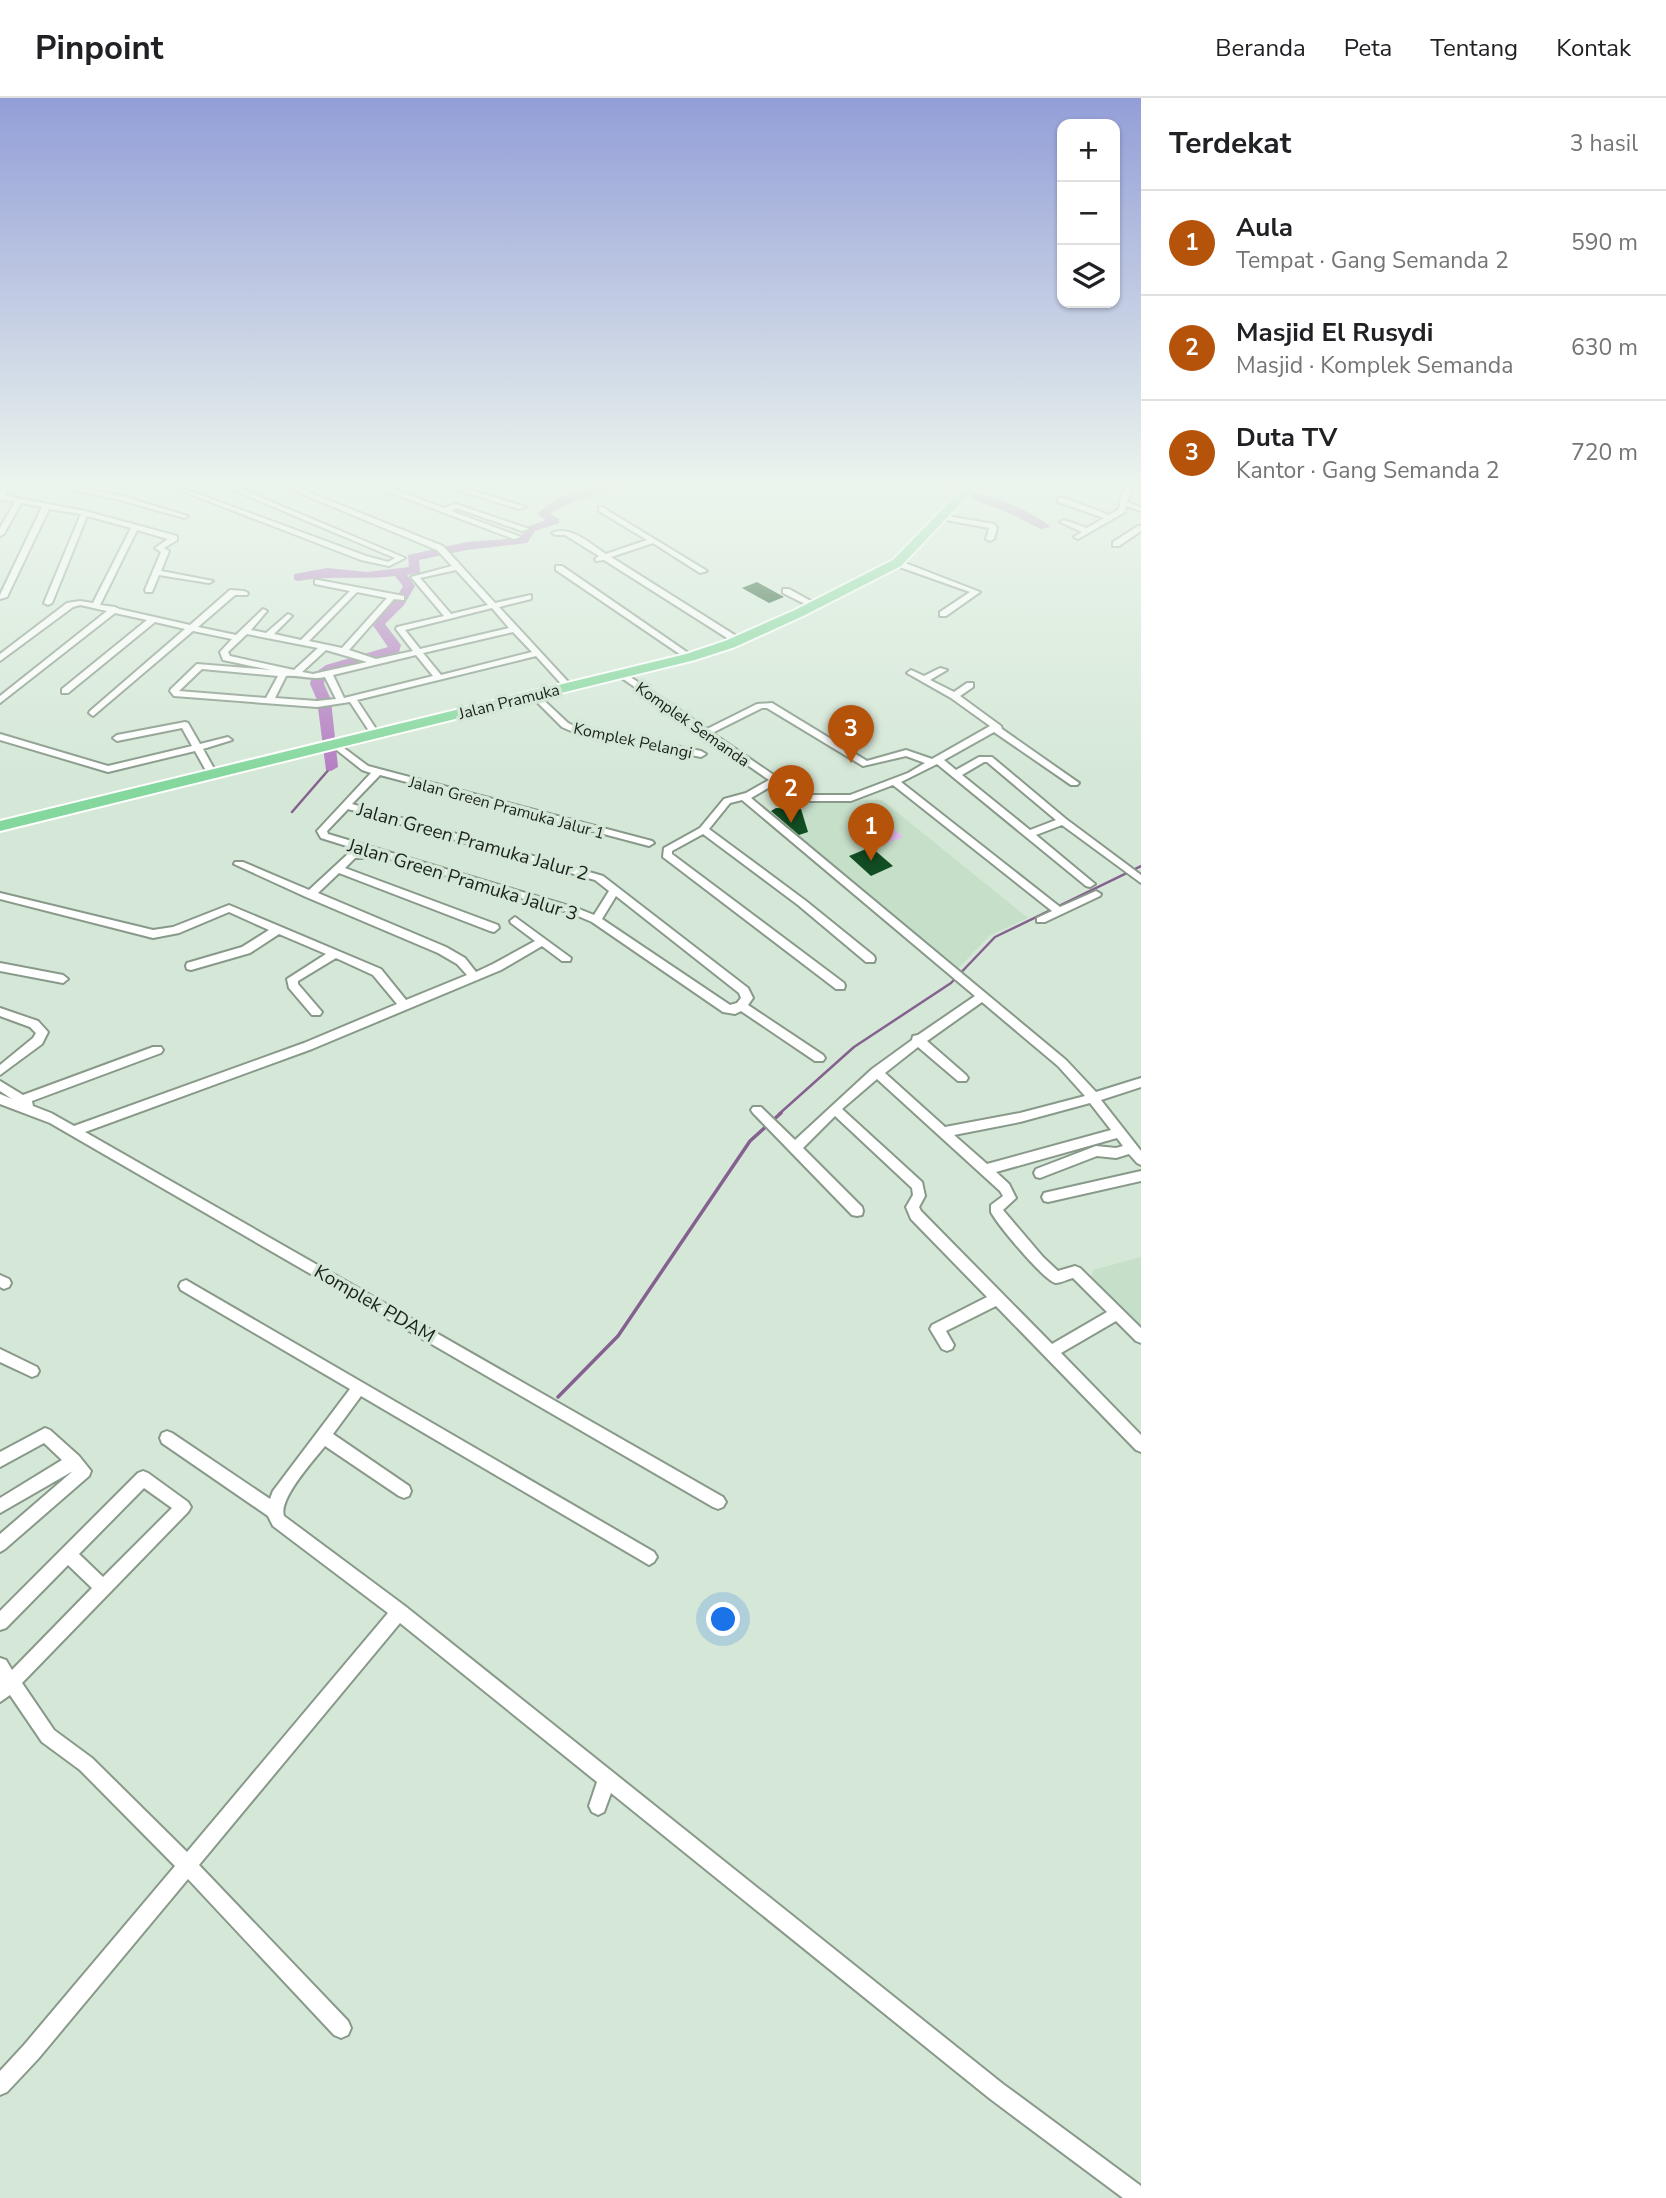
<!DOCTYPE html>
<html lang="id">
<head>
<meta charset="utf-8">
<style>
  body { margin:0; font-family:"Nunito Sans",sans-serif; background:#f2f2f2; color:#202124 }
  .controls { position:absolute; right:21px; top:21px; display:grid; overflow:hidden; border-radius:14px; box-shadow:0 2px 5px #0004 }
  .controls button { width:63px; height:63px; display:grid; place-items:center; padding:0; border:0; border-bottom:2px solid #e0e0e0; background:#fff; color:#202124; font:35px sans-serif }
  .you { position:absolute; left:724px; top:1522px; width:24px; height:24px; margin:-18px; border:5px solid #fff; border-radius:50%; background:#1a73e8; box-shadow:0 0 0 10px #1a73e833 }
  .badge { display:grid; place-items:center; width:46px; height:46px; border-radius:50%; background:#b45309; color:#fff; font-size:23px; font-weight:700 }
  .pin { position:absolute; translate:-50% -58px; filter:drop-shadow(0 2px 4px #0008) }
  .pin::after { content:''; position:absolute; top:37px; width:24px; height:21px; background:inherit; clip-path:polygon(0 0,100% 0,50% 100%) }
  .list { margin:0; padding:0; list-style:none }
  h2 { display:flex; justify-content:space-between; align-items:center; height:91px; margin:0; padding:0 28px; font-size:30px }
  h2 small { font-size:23px; font-weight:400; color:#757577 }
  .list li { display:grid; grid-template-columns:46px 1fr auto; gap:21px; align-items:center; box-sizing:border-box; height:105px; padding:0 28px; border-top:2px solid #e0e0e0 }
  .list b { display:block; font-size:26px; white-space:nowrap }
  .list p { margin:0; font-size:23px; white-space:nowrap; color:#757577 }
  .list em { font-size:23px; font-style:normal; color:#757577 }
  .icon { flex:none; width:38px; height:38px; fill:none; stroke:currentColor; stroke-width:2; stroke-linecap:round; stroke-linejoin:round }
  .map { position:relative; flex:none; width:1141px; height:2100px; overflow:hidden }
  header { display:flex; align-items:center; gap:42px; box-sizing:border-box; height:98px; padding:0 35px; background:#fff; border-bottom:2px solid #e0e0e0 }
  header strong { font-size:33px }
  nav { display:flex; gap:38px; margin-inline-start:auto; font-size:24px }
  main { display:flex }
  aside { flex:1; background:#fff }
  .map>svg:first-child { display:block }
  .built { fill:#c6dfc9 }
  .green { fill:#e9bef5 }
  .lines { fill:none; stroke-linecap:round; stroke-linejoin:round }
  .stream-far1 { stroke:#856190; stroke-width:2.5 }
  .stream { stroke:#856190; stroke-width:3.5 }
  .river { fill:#b37cc1; fill-rule:evenodd }
  .building { fill:#124e23 }
  .minor-casing { stroke:#88998a; stroke-width:4 }
  .primary-casing { stroke:#fff; stroke-width:4 }
  .minor { fill:#fff; fill-rule:evenodd }
  .primary { fill:#84d79d; fill-rule:evenodd }
  .labels { text-anchor:middle; stroke-width:7; stroke-linejoin:round; paint-order:stroke }
  .far-street-label { font-size:16px; fill:#1b221c; stroke:#d5e8d7 }
  .street-label { font-size:19px; fill:#1b221c; stroke:#d5e8d7 }
</style>
</head>
<body>
<header>
<strong>Pinpoint</strong>
<nav><a>Beranda</a><a>Peta</a><a>Tentang</a><a>Kontak</a></nav>
</header>
<main>
<div class="map">
<svg width="1141" height="2100" viewBox="0 0 1141 2100">
  <rect width="100%" height="100%" fill="#d5e8d7"/>
  <!-- built -->
  <path class="built" d="M 800,701 L 882,702 L 1028,820 L 989,838 L 954,875 L 764,716 Z
    M 1141,1159 L 1141,1232 L 1091,1182 L 1093,1172 Z"/>
  <!-- green -->
  <path class="green" d="M 879,718 L 903,739 L 885,746 L 861,725 Z"/>
  <g class="lines">
    <!-- stream-far1 -->
    <path class="stream-far1" d="M 292,714 L 331,669
      M 779,1016 L 854,949 L 951,885 L 995,839 L 1141,768"/>
    <!-- stream -->
    <path class="stream" d="M 558,1299 L 618,1238 L 750,1043 L 781,1015"/>
    <!-- river -->
    <path class="river" d="M 603,386 L 625,386 C 603,399 577,397 551,416 L 559,421 L 559,425 L 535,433 L 527,445 L 467,452 L 419,462 L 420,475 L 407,477 L 415,488 L 404,507 L 385,526 L 401,547 L 399,554 L 325,579 L 324,586 L 331,602 L 338,669 L 331,673 L 326,672 L 317,602 L 310,586 L 312,577 L 326,567 L 388,549 L 372,526 L 395,502 L 403,488 L 395,478 C 362,482 331,477 298,483 L 294,482 L 294,476 L 327,470 L 367,474 L 409,469 L 408,457 L 467,444 L 519,440 L 527,429 L 546,422 L 537,416 C 554,399 579,392 603,386 Z
      M 933,386 C 963,386 1028,409 1051,429 L 1041,431 L 1005,413 Z"/>
  </g>
  <!-- building -->
  <path class="building" d="M 757,484 L 784,499 L 769,505 L 742,490 Z
    M 776,710 L 801,711 L 808,734 L 799,737 L 771,713 Z
    M 871,749 L 893,768 L 871,778 L 849,758 Z"/>
  <g class="lines">
    <defs>
      <path id="minor" d="M 3,386 L 10,386 L 5,395 L 6,398 L 85,413 L 177,438 L 177,442 L 164,450 L 169,453 L 161,473 L 213,483 L 209,485 L 159,477 L 152,494 L 146,494 L 145,492 L 161,454 L 155,450 L 168,441 L 137,432 L 100,507 L 115,509 L 119,511 L 190,527 L 230,492 L 244,493 L 248,495 L 247,497 L 235,497 L 198,529 L 236,537 L 263,511 L 267,513 L 251,532 L 266,535 L 288,516 L 292,518 L 274,536 L 301,542 L 350,493 L 315,486 L 315,482 L 318,482 L 404,498 L 404,502 L 394,501 L 349,552 L 376,561 L 413,553 L 396,531 L 397,529 L 444,518 L 411,479 L 452,468 L 437,452 L 278,386 L 288,386 L 443,448 L 495,505 L 531,497 L 531,501 L 499,509 L 572,588 L 565,590 L 536,558 L 357,602 L 380,637 L 376,640 L 373,639 L 350,604 L 317,609 L 174,598 L 170,593 L 171,591 L 197,566 L 271,572 L 223,562 L 220,554 L 232,541 L 193,533 L 93,618 L 89,615 L 90,613 L 185,531 L 155,524 L 68,595 L 62,595 L 62,591 L 147,522 L 115,515 L 0,605 L 0,598 L 107,513 L 80,507 L 73,509 L 0,563 L 0,556 L 67,505 L 80,503 L 93,505 L 131,430 L 87,418 L 52,505 L 48,507 L 44,505 L 81,416 L 49,411 L 7,499 L 0,501 L 0,497 L 42,409 L 21,405 L 4,436 L 0,438 L 0,430 L 15,404 L 0,401 L 0,391 ZM 456,472 L 488,507 L 451,516 L 420,480 ZM 357,494 L 387,500 L 342,550 L 309,543 ZM 492,510 L 509,530 L 420,551 L 405,532 ZM 513,534 L 532,554 L 441,577 L 423,555 ZM 247,536 L 318,550 L 294,572 L 230,558 L 228,554 ZM 326,552 L 367,564 L 313,576 L 302,574 ZM 416,557 L 433,578 L 344,600 L 333,577 ZM 202,571 L 278,578 L 266,600 L 179,593 ZM 286,578 C 300,577 311,582 325,579 L 336,601 L 317,603 L 275,600 Z
        M 45,386 L 61,386 L 121,398 L 188,418 L 184,420 L 120,402 Z
        M 219,386 L 229,386 L 405,460 L 389,468 L 361,462 L 177,391 L 182,390 L 366,458 L 388,464 L 395,460 Z
        M 368,386 L 379,386 L 444,410 L 456,406 L 529,431 L 522,433 L 456,410 L 451,413 L 521,439 L 514,441 Z
        M 438,386 L 450,386 L 526,409 L 519,411 Z
        M 1128,386 L 1135,386 L 1127,404 L 1141,409 L 1141,413 L 1126,408 L 1125,414 L 1078,441 L 1074,439 L 1082,434 L 1060,424 L 1064,422 L 1087,430 L 1104,420 L 1058,404 L 1058,400 L 1064,400 L 1109,417 L 1119,411 L 1121,398 Z
        M 602,409 L 707,473 L 700,475 L 653,445 L 611,459 L 741,541 L 741,545 L 735,545 L 604,462 L 596,463 L 595,461 L 599,458 L 565,437 L 556,437 L 552,435 C 571,427 590,446 606,456 L 647,442 L 599,413 L 599,409 Z
        M 941,417 L 994,426 L 997,430 L 994,441 L 990,443 L 986,441 L 989,430 L 941,421 Z
        M 1138,428 L 1141,428 L 1141,433 L 1119,448 L 1113,448 L 1113,444 Z
        M 894,463 L 900,463 L 980,494 L 946,518 L 940,518 L 940,514 L 970,494 L 894,467 Z
        M 556,468 L 562,468 L 694,559 L 687,561 L 556,472 Z
        M 783,491 L 789,491 L 818,507 L 811,509 L 783,495 Z
        M 940,570 L 947,572 L 930,582 L 954,594 L 967,585 L 973,585 L 973,589 L 960,598 L 1001,628 L 1002,631 L 1079,685 L 1077,687 L 1071,687 L 994,634 L 944,662 L 956,672 L 979,659 L 992,659 L 1066,721 L 1141,777 L 1141,785 L 1062,727 L 1036,737 L 1095,786 L 1090,789 L 1086,788 L 937,666 L 901,684 L 1060,809 L 1096,793 L 1101,796 L 1100,798 L 1045,824 L 1037,824 L 1037,820 L 1052,813 L 893,687 L 851,703 L 801,703 L 775,686 L 751,700 L 1066,962 L 1096,994 L 1141,980 L 1141,989 L 1101,1002 L 1141,1053 L 1141,1067 L 1137,1065 L 1129,1056 L 1116,1060 L 1097,1058 L 1040,1080 L 1036,1079 L 1034,1075 L 1036,1071 L 1096,1048 L 1116,1050 L 1123,1048 L 1117,1040 L 996,1074 L 1009,1086 L 1016,1100 L 1003,1112 L 1043,1159 L 1058,1173 L 1075,1168 L 1080,1170 L 1141,1230 L 1141,1245 L 1136,1243 L 1116,1223 L 1061,1255 L 1141,1337 L 1141,1354 L 1136,1352 L 996,1208 L 946,1233 L 954,1247 L 952,1251 L 947,1253 L 942,1251 L 930,1231 L 932,1227 L 987,1199 L 911,1121 L 906,1109 L 913,1097 L 912,1090 L 835,1018 L 803,1050 L 862,1109 L 863,1113 L 862,1117 L 857,1118 L 852,1117 L 753,1015 L 751,1012 L 753,1009 L 761,1009 L 795,1042 L 872,971 L 912,942 L 913,938 L 918,937 L 975,898 L 742,702 L 730,705 L 709,731 L 806,803 L 874,858 L 875,861 L 874,864 L 866,864 L 798,807 L 703,736 L 672,753 L 672,756 L 844,885 L 845,888 L 844,891 L 836,891 L 663,759 L 664,750 L 700,730 L 724,701 L 746,695 L 769,682 L 616,576 L 623,574 L 707,631 L 757,606 L 772,605 L 867,663 L 906,652 L 932,661 L 990,628 L 951,600 L 907,575 L 911,572 L 924,578 ZM 762,610 L 767,610 L 863,668 L 906,658 L 925,665 L 908,675 L 850,697 L 803,697 L 712,635 ZM 984,664 L 987,664 L 1056,722 L 1030,732 L 962,677 ZM 982,904 L 1058,968 L 1085,998 L 1020,1015 L 945,1029 L 885,975 L 918,949 L 958,983 L 966,983 L 968,980 L 966,977 L 927,943 ZM 877,981 L 1000,1093 L 1003,1098 L 991,1107 L 991,1114 C 997,1126 1045,1184 1056,1185 C 1061,1185 1068,1181 1073,1180 L 1107,1214 L 1052,1246 L 921,1113 L 919,1109 L 925,1098 L 922,1084 L 842,1011 ZM 1090,1005 L 1111,1032 L 987,1066 L 954,1037 L 1020,1024 Z
        M 535,594 L 568,625 L 576,629 L 701,653 L 706,656 L 701,659 L 571,633 L 562,629 L 532,599 L 532,595 Z
        M 185,624 L 188,625 L 200,646 L 228,639 L 232,642 L 203,651 L 217,676 L 215,678 L 209,678 L 195,653 L 108,674 L 0,642 L 0,636 L 108,668 L 192,648 L 182,630 L 117,643 L 113,640 L 117,637 Z
        M 336,644 L 368,668 L 652,743 L 654,745 L 649,748 L 380,677 L 352,706 L 603,778 L 748,890 L 753,900 L 748,907 L 823,957 L 825,960 L 823,963 L 815,963 L 741,913 L 735,916 L 723,914 L 592,824 L 571,815 L 374,756 L 374,760 L 355,760 L 345,770 L 498,827 L 499,830 L 494,834 L 490,833 L 339,775 L 318,795 L 446,849 L 465,860 L 476,874 L 493,866 L 535,843 L 511,825 L 510,823 L 515,819 L 571,860 L 570,863 L 562,863 L 542,848 L 501,872 L 312,951 L 85,1034 L 723,1399 L 726,1404 L 723,1409 L 718,1411 L 713,1409 L 50,1025 L 0,1006 L 0,996 L 12,1001 L 0,993 L 0,983 L 23,997 L 153,949 L 161,949 L 163,952 L 161,955 L 32,1003 L 33,1008 L 51,1015 L 74,1028 L 304,945 L 397,906 L 373,877 L 336,860 L 298,883 L 298,886 L 322,914 L 320,917 L 312,917 L 289,890 L 287,881 L 326,856 L 279,836 L 250,855 L 191,872 L 187,871 L 186,868 L 187,865 L 242,849 L 269,832 L 229,814 L 179,835 L 153,840 L 0,801 L 0,795 L 153,832 L 173,829 L 229,807 L 381,871 L 406,902 L 467,877 L 457,866 L 438,855 L 306,799 L 234,766 L 235,764 L 243,764 L 309,792 L 349,755 L 369,755 L 321,740 L 317,733 L 371,675 L 362,672 L 333,649 L 333,645 ZM 348,711 L 595,782 L 609,793 L 594,817 L 579,811 L 328,736 L 327,733 ZM 616,798 L 739,895 L 741,900 L 737,905 L 730,907 L 602,821 Z
        M 0,865 L 63,877 L 68,881 L 63,885 L 0,873 Z
        M 0,910 L 38,923 L 48,934 L 42,946 L 0,977 L 0,967 L 33,940 L 36,935 L 30,929 L 0,918 Z
        M 1141,1073 L 1141,1083 L 1048,1104 L 1044,1103 L 1042,1099 L 1044,1095 L 1048,1094 Z
        M 0,1177 L 9,1181 L 11,1185 L 9,1189 L 4,1191 L 0,1189 Z
        M 186,1182 L 654,1454 L 657,1459 L 654,1464 L 649,1467 L 644,1464 L 361,1298 L 333,1336 L 409,1388 L 411,1393 L 409,1398 L 404,1400 L 399,1398 L 325,1348 C 314,1362 278,1401 284,1418 L 405,1508 L 1003,1986 L 1141,2088 L 1141,2100 L 1123,2100 L 989,2000 L 611,1695 L 604,1714 L 598,1717 L 592,1714 L 589,1708 L 597,1684 L 400,1525 L 199,1767 L 348,1923 L 351,1930 L 348,1937 L 341,1940 L 334,1937 L 188,1781 L 38,1961 L 7,1994 L 0,1997 L 0,1973 L 24,1947 L 175,1768 L 80,1672 L 42,1644 L 10,1597 L 0,1604 L 0,1560 L 6,1562 L 12,1572 L 92,1490 L 68,1467 L 6,1530 L 0,1532 L 0,1513 L 138,1375 L 143,1373 L 148,1375 L 188,1404 L 191,1409 L 188,1414 L 22,1585 L 54,1632 L 92,1660 L 187,1754 L 388,1515 L 273,1428 L 268,1418 L 162,1345 L 160,1340 L 162,1335 L 167,1333 L 172,1335 L 270,1401 L 273,1393 L 350,1291 L 181,1192 L 179,1188 L 181,1184 ZM 144,1390 L 172,1410 L 103,1479 L 79,1456 Z
        M 0,1251 L 37,1269 L 39,1273 L 37,1277 L 32,1279 L 0,1264 Z
        M 45,1330 L 50,1332 L 79,1358 L 91,1373 L 89,1378 L 5,1451 L 0,1454 L 0,1436 L 73,1373 L 0,1415 L 0,1400 L 62,1362 L 44,1345 L 0,1369 L 0,1354 Z"/>
      <path id="primary" d="M 967,386 L 979,386 L 901,468 L 803,518 L 735,549 L 695,562 L 0,733 L 0,723 L 686,556 L 725,543 L 795,512 L 893,462 Z"/>
    </defs>
    <!-- minor casing -->
    <use href="#minor" class="minor-casing"/>
    <!-- primary casing -->
    <use href="#primary" class="primary-casing"/>
    <!-- minor -->
    <use href="#minor" class="minor"/>
    <!-- primary -->
    <use href="#primary" class="primary"/>
  </g>
  <!-- sky -->
  <linearGradient id="sky" x2="0" y2="1"><stop stop-color="#939ed8"/><stop offset="0.57" stop-color="#ecf5ed"/><stop offset="1" stop-color="#ecf5ed" stop-opacity="0"/></linearGradient>
  <rect width="1141" height="680" fill="url(#sky)"/>
  <g class="labels">
    <!-- far-street labels -->
    <g class="far-street-label">
      <text transform="translate(509 603) rotate(-14)" y="6">Jalan Pramuka</text>
      <text transform="translate(693 626) rotate(35)" y="6">Komplek Semanda</text>
      <text transform="translate(633 642) rotate(12)" y="6">Komplek Pelangi</text>
      <text transform="translate(507 709) rotate(15)" y="6">Jalan Green Pramuka Jalur 1</text>
    </g>
    <!-- street labels -->
    <g class="street-label">
      <text transform="translate(473 743) rotate(16)" y="7">Jalan Green Pramuka Jalur 2</text>
      <text transform="translate(463 781) rotate(17)" y="7">Jalan Green Pramuka Jalur 3</text>
      <text transform="translate(375 1205) rotate(30)" y="7">Komplek PDAM</text>
    </g>
  </g>
</svg>
<div class="controls">
<button>+</button>
<button>−</button>
<button><svg class="icon" aria-label="layers" viewBox="0 0 24 24"><path d="M12 4l9 5-9 5-9-5zM3 14l9 5 9-5"/></svg></button>
</div>
<div class="you"></div>
<div class="pin badge" style="left:871px;top:763px">1</div>
<div class="pin badge" style="left:791px;top:725px">2</div>
<div class="pin badge" style="left:851px;top:665px">3</div>
</div>
<aside>
<h2>Terdekat<small>3 hasil</small></h2>
<ul class="list">
<li><span class="badge">1</span><div><b>Aula</b><p>Tempat · Gang Semanda 2</p></div><em>590 m</em></li>
<li><span class="badge">2</span><div><b>Masjid El Rusydi</b><p>Masjid · Komplek Semanda</p></div><em>630 m</em></li>
<li><span class="badge">3</span><div><b>Duta TV</b><p>Kantor · Gang Semanda 2</p></div><em>720 m</em></li>
</ul>
</aside>
</main>
</body>
</html>
